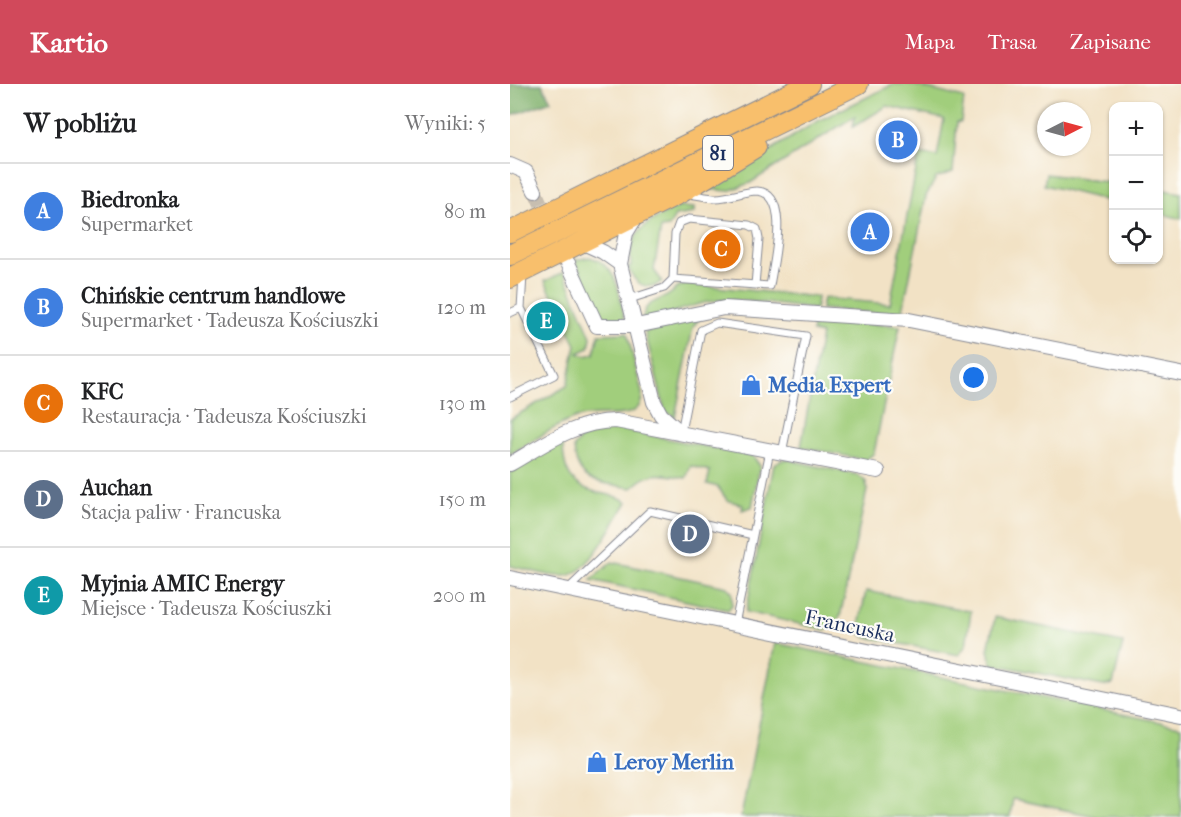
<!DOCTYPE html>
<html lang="pl">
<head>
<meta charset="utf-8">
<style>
  body { margin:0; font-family:"IM FELL French Canon",serif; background:#f2f2f2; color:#202124 }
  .controls { position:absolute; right:18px; top:18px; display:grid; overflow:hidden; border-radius:12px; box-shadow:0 2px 4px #0004 }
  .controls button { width:54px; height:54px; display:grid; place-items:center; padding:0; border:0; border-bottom:2px solid #e0e0e0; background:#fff; color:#202124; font:30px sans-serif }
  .compass { position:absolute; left:527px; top:18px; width:54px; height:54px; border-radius:50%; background:#fff; box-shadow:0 2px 4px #0004; rotate:84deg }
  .you { position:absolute; left:464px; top:294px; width:21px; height:21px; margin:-15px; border:4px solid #fff; border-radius:50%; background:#1a73e8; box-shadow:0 0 0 9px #1a73e833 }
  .badge { display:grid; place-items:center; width:39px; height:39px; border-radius:50%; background:#d1495b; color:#fff; font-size:20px; font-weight:700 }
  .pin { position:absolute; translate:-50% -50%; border:3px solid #fff; box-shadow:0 2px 6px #0006 }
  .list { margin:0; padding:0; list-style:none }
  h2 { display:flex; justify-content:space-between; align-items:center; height:78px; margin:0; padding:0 24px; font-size:26px }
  h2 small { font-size:20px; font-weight:400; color:#757577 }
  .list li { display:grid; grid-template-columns:39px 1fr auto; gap:18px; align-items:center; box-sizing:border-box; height:96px; padding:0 24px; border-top:2px solid #e0e0e0 }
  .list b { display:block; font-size:22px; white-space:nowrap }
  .list p { margin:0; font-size:20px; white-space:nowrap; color:#757577 }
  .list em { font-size:20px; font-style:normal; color:#757577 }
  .icon { flex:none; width:33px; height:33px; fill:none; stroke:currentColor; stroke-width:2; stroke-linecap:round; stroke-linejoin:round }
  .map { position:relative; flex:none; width:671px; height:733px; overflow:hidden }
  header { display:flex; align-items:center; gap:36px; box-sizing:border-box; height:84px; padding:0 30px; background:#d1495b; color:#fff }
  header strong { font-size:28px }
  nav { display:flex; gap:33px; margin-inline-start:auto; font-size:21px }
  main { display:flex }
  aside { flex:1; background:#fff }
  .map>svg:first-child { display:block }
  .green { fill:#a1ce7c; stroke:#5e7e6d; stroke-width:1.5 }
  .forest { fill:#80b16c; stroke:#4e7065; stroke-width:1.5 }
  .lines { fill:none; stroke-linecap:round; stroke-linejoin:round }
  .street-tunnel { stroke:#c7beb0; stroke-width:14; stroke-dasharray:14 7; stroke-linecap:butt }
  .lane-casing { stroke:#868892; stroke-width:9 }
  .street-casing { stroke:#868892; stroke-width:16 }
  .primary-casing { stroke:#868892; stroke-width:22 }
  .lane { stroke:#fff; stroke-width:7 }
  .street { stroke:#fff; stroke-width:14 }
  .primary { stroke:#f8bf6c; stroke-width:20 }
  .labels { text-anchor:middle; stroke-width:4.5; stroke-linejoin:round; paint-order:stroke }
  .shield { fill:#fdfcf7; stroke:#5f6c8c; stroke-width:1.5 }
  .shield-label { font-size:20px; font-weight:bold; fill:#1b2f5e }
  .shop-label { font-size:21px; font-weight:bold; fill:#366cbe; stroke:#fdfcf7; text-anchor:start }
  .street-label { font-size:21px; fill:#1b2f5e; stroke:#fdfcf7 }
</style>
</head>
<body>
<header>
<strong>Kartio</strong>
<nav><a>Mapa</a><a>Trasa</a><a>Zapisane</a></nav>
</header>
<main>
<aside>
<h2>W pobliżu<small>Wyniki: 5</small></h2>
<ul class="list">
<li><span class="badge" style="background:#3f7fe0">A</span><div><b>Biedronka</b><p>Supermarket</p></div><em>80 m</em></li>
<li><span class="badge" style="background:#3f7fe0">B</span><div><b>Chińskie centrum handlowe</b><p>Supermarket · Tadeusza Kościuszki</p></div><em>120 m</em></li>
<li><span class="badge" style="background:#e8710a">C</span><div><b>KFC</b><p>Restauracja · Tadeusza Kościuszki</p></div><em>130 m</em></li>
<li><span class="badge" style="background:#5c6f8a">D</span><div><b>Auchan</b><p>Stacja paliw · Francuska</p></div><em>150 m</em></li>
<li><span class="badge" style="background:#0f9aa8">E</span><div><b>Myjnia AMIC Energy</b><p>Miejsce · Tadeusza Kościuszki</p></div><em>200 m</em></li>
</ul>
</aside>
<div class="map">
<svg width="671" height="733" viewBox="0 0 671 733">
  <rect width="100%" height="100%" fill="#fdfcf7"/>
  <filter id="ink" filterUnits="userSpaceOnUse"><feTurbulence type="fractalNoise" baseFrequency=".0167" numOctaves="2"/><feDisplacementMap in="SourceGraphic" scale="12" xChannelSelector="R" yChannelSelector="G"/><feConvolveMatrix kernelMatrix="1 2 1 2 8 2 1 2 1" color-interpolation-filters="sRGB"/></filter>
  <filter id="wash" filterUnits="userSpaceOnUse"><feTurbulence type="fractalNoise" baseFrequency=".008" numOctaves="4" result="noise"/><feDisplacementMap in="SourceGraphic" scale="24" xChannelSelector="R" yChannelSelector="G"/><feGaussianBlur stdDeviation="1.35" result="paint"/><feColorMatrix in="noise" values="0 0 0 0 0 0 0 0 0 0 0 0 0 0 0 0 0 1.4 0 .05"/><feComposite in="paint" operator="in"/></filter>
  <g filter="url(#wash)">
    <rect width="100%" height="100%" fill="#f2e2c5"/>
    <!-- green -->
    <path class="green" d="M 384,0 L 399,0 L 454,14 L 451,38 L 447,38 L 443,88 L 426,94 L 416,112 L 392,231 L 311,225 L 313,214 L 380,220 L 409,70 L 427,73 L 434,35 L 377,22 L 343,43 L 345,32 L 240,99 L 218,107 L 198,105 L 306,38 Z
      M 536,90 L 603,99 L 603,118 L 534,101 Z
      M 648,105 L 671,109 L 671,135 L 649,129 Z
      M 169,123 L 184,124 L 184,129 L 165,132 L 159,143 L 151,144 L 144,186 L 152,197 L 145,202 C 130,204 124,197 118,183 L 121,182 C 117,144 141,137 169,123 Z
      M 80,173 C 109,181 109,211 115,237 L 95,235 L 65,176 Z
      M 54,188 L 81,253 L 79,264 L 68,269 L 75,272 L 84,270 L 89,250 L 117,249 L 132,309 C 132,318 130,324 122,328 C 110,334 83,328 66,334 C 43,342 21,359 0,370 L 0,335 L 57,302 L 66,261 L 35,197 Z
      M 177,200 L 307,213 L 306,225 C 276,222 244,216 214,216 C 186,217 160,232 133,236 C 133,212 156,220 167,203 Z
      M 191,232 L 183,243 L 165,333 L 155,327 L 135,248 Z
      M 304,236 L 390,242 L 364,369 L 356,376 L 291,363 L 311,250 L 302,248 Z
      M 104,344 L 243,372 L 250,382 L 242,423 L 232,426 L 233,421 L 217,416 L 208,403 L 197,400 L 200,387 L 181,382 L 176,394 C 151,390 142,385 122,404 C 91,398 66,401 64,363 L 77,347 Z
      M 53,358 C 53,391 62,404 95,410 C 103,412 110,412 117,418 C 105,437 81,485 60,491 C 43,495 17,485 0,482 L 0,388 Z
      M 274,375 L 348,391 L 356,398 L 357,406 L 330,533 L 322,543 L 316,546 L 236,528 L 264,380 Z
      M 102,478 L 217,503 L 222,508 L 222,521 L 218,526 L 81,496 Z
      M 356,507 L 461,527 L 456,562 L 449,571 L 355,553 L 348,547 Z
      M 485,533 L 613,559 L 603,600 L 593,602 L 482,580 L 478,566 Z
      M 265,559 L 671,642 L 671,733 L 589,733 L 503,715 L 500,733 L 231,733 Z"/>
    <!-- forest -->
    <path class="forest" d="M 0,0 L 32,0 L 41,17 L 0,32 Z"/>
  </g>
  <g filter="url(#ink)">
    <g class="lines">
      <!-- street-tunnel -->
      <path class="street-tunnel" d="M 25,107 L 39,137"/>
      <defs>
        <path id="lane" d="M 163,195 L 260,202 C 263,180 282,109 247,107 C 234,107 220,114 206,114 C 198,114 188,111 179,110
          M 120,215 L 154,204 L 163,195 L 165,150 L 169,139 L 179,135 L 239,141 L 247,145 L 249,155 L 245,201
          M 0,229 L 11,224 L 13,191
          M 0,313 L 44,291 L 11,224
          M 171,348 L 191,246 L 207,239 L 296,252 L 272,369
          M 243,451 L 260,366
          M 57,506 L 140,427 L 243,451 L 225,540"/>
        <path id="street" d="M 0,81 L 16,88 L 25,107
          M 127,131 L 116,149 L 110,180 L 144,318 L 151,331 L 169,347
          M 71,158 L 93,168 L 110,180
          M 58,179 L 87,242 L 126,242 L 214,224 L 399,236 L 671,290
          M 0,380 C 33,361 66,337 106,337 L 368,387
          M 0,494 L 671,631"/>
        <path id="primary" d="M 0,148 L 299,0
          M 0,171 L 348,0
          M 0,194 L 172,108 L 246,63"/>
      </defs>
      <!-- lane casing -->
      <use href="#lane" class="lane-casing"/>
      <!-- street casing -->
      <use href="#street" class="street-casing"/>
      <!-- primary casing -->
      <use href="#primary" class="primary-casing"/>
      <!-- lane -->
      <use href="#lane" class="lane"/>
      <!-- street -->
      <use href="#street" class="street"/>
      <!-- primary -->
      <use href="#primary" class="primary"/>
    </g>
  </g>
  <!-- icons -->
  <defs>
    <symbol id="shop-bare" viewBox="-9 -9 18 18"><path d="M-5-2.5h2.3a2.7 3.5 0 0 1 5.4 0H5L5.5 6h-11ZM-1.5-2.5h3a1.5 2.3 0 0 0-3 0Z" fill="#3f7fe0" stroke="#fdfcf7" stroke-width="2.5" paint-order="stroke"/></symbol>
  </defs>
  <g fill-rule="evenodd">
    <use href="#shop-bare" x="226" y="286" width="30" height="30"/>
    <use href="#shop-bare" x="72" y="663" width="30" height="30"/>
  </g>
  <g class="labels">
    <!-- shield labels -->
    <rect class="shield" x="193" y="52" width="30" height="34" rx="4.5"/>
    <g class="shield-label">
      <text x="208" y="76">81</text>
    </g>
    <!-- shop labels -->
    <g class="shop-label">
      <text x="258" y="308">Media Expert</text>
      <text x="104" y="685">Leroy Merlin</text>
    </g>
    <!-- street labels -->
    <g class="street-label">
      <text transform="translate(340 542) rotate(12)" y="7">Francuska</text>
    </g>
  </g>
</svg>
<div class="controls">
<button>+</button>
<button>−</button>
<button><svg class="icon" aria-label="locate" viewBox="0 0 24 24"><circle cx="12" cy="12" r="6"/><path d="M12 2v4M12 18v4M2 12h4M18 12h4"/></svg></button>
</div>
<svg class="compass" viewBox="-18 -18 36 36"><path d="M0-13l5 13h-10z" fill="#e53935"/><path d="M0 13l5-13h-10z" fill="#757577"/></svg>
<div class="you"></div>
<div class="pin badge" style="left:360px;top:148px;background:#3f7fe0">A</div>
<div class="pin badge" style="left:388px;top:56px;background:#3f7fe0">B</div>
<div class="pin badge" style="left:211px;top:165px;background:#e8710a">C</div>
<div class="pin badge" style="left:180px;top:450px;background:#5c6f8a">D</div>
<div class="pin badge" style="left:36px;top:237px;background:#0f9aa8">E</div>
</div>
</main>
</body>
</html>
